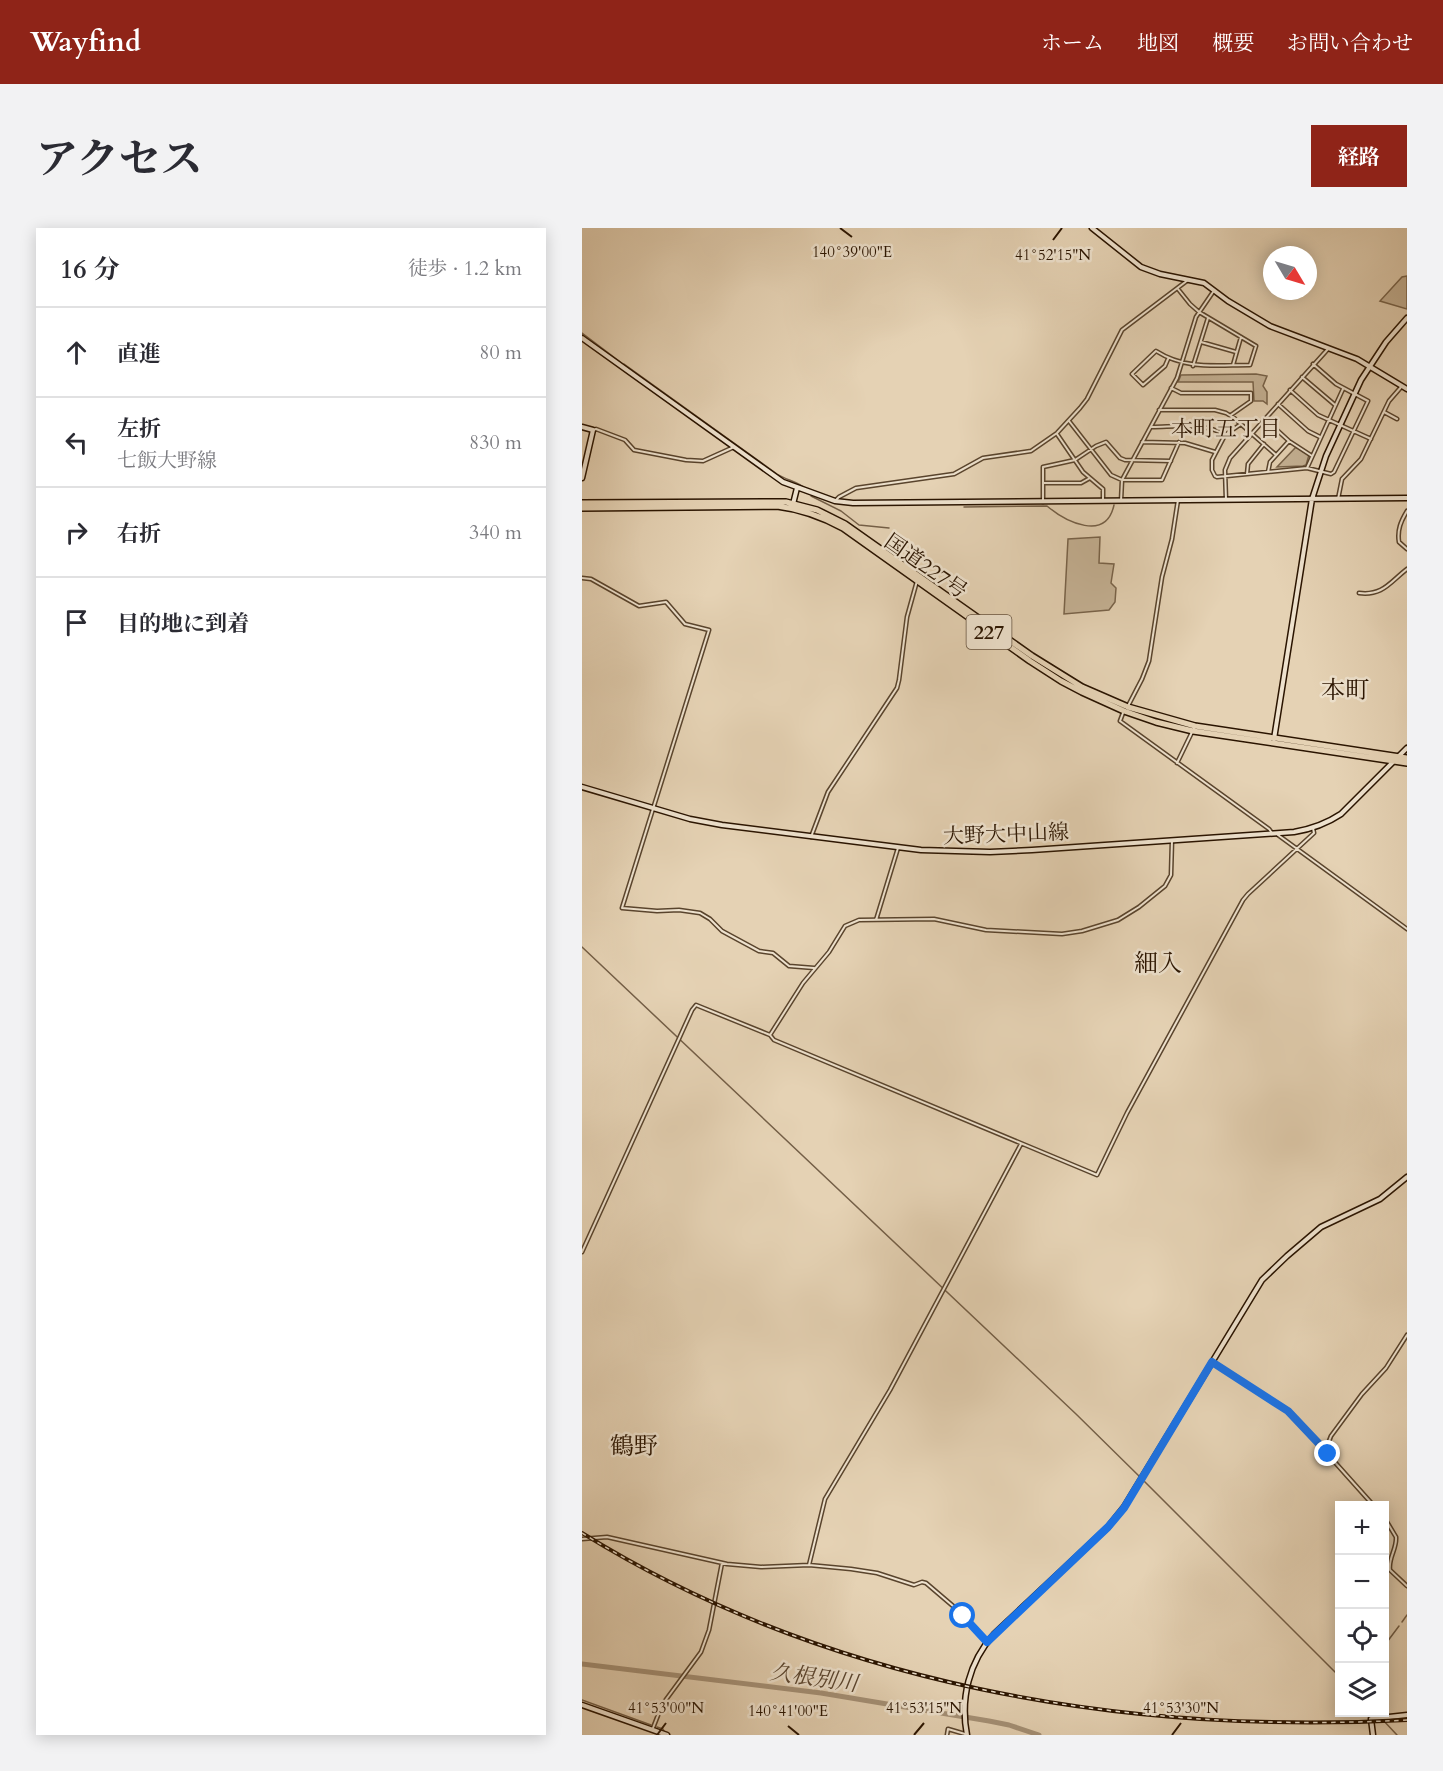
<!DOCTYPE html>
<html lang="ja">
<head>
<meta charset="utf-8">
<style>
  body { margin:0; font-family:Cardo,"Noto Serif JP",serif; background:#f2f2f3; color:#2b2b33 }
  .controls { position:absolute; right:18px; bottom:18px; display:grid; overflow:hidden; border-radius:0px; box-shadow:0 3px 15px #0003 }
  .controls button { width:54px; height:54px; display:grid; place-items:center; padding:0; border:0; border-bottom:2px solid #e1e1e2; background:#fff; color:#2b2b33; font:30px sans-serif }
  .compass { position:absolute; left:681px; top:18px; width:54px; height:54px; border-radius:50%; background:#fff; box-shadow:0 3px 15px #0003; rotate:128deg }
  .stop { position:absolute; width:18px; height:18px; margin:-14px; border:4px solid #1a73e8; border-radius:50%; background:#fff }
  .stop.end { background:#1a73e8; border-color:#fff; box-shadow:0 2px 6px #0008 }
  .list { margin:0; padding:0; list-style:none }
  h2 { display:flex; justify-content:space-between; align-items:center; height:78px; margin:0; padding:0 24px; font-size:26px }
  h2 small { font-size:20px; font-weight:400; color:#7c7c81 }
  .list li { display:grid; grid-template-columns:39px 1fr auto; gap:18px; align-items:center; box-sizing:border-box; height:90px; padding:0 24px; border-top:2px solid #e1e1e2 }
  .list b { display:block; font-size:22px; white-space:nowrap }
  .list p { margin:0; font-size:20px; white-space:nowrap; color:#7c7c81 }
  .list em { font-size:20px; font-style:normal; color:#7c7c81 }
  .icon { flex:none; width:33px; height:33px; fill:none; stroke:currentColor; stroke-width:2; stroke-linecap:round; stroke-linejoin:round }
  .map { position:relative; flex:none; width:825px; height:1507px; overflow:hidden; border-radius:0px }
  header { display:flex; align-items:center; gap:36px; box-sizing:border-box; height:84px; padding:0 30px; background:#8f2418; color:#fff }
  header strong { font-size:28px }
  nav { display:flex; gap:33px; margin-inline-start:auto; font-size:21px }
  .intro { display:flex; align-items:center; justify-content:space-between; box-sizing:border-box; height:144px; padding:0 36px }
  h1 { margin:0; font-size:42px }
  .button { padding:15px 27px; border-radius:0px; background:#8f2418; color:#fff; font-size:21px; font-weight:700 }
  main { display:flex; gap:36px; padding:0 36px }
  aside { flex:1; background:#fff; border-radius:0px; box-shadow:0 3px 15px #0003 }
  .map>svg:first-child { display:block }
  .green { fill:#c5b295; stroke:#78634a; stroke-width:1.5 }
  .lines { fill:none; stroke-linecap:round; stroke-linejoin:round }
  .stream { stroke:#745f47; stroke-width:1.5 }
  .river { stroke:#a59177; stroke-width:5 }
  .street-casing { stroke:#59442d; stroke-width:5 }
  .secondary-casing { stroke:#2a1400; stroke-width:7 }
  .highway-casing { stroke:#2a1400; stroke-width:8 }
  .street { stroke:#eee2ce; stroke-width:2 }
  .secondary { stroke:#eee2ce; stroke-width:4 }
  .highway { stroke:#e5d2b4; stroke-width:5 }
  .rail-casing { stroke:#2a1400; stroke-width:4 }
  .rail { stroke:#eee2ce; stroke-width:1.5; stroke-dasharray:4.5; stroke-linecap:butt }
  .route { stroke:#1a73e8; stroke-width:8 }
  .ticks { fill:none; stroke:#2a1400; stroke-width:2 }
  .labels { text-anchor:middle; stroke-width:5; stroke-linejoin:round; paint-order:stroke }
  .shield { fill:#eee2ce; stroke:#65523e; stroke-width:1.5 }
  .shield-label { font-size:20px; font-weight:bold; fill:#2a1400 }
  .street-label { font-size:21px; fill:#2a1400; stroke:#eee2ce }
  .neighbourhood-label { font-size:22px; fill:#2a1400; stroke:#eee2ce }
  .water-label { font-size:22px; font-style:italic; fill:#5b4630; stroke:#eee2ce }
  .quarter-label { font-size:24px; fill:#2a1400; stroke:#eee2ce }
  .ticks-label { font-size:15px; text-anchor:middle; fill:#2a1400; stroke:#eee2ce; stroke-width:5; stroke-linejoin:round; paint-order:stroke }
</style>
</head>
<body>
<header>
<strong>Wayfind</strong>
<nav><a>ホーム</a><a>地図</a><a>概要</a><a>お問い合わせ</a></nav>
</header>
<div class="intro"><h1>アクセス</h1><a class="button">経路</a></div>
<main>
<aside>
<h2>16 分<small>徒歩 · 1.2 km</small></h2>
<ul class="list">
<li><svg class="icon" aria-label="ahead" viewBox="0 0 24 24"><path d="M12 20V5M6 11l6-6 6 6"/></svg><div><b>直進</b></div><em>80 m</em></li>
<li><svg class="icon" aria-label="left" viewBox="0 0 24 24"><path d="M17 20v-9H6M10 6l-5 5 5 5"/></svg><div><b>左折</b><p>七飯大野線</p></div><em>830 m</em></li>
<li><svg class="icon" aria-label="right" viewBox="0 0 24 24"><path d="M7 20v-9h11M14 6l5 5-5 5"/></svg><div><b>右折</b></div><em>340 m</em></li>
<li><svg class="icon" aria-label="arrive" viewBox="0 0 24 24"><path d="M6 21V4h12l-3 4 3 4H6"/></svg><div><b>目的地に到着</b></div></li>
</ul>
</aside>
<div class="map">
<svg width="825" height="1507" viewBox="0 0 825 1507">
  <rect width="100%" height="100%" fill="#e5d2b4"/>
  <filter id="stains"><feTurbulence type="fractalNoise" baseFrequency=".00333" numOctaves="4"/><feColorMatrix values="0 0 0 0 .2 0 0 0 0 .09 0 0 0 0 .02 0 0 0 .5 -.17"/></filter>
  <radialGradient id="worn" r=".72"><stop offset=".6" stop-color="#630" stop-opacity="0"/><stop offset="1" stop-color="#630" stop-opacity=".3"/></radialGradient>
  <!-- green -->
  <path class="green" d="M 825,48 L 825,81 L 798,73 L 820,49 Z
    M 674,146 L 685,148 L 681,158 L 685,164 L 685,176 L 681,173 L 672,173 L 671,154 L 596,154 L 599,147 Z
    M 714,219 L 727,227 L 724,237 L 721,238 L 695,239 Z
    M 518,309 L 517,335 L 532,336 L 529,355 L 534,360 L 533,374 L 527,382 L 482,386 L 486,311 Z"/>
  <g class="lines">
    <!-- stream -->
    <path class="stream" d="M 0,105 L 41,136
      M 42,136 L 195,246 C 204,252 217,254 224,261
      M 229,268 L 259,283 L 277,297 L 307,300
      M 382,279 L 465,278 C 484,294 524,314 532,277
      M 0,719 L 494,1186 L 558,1249
      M 561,1252 L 758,1449
      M 820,1394 L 825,1387
      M 802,1418 L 817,1398
      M 0,1472 L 69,1497
      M 800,1491 L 815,1507
      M 75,1499 L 81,1501 L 82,1503
      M 455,1506 L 455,1507"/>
    <!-- river -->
    <path class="river" d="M 0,1436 L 239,1465 L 407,1493 L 427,1497 L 457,1507"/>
    <defs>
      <path id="street" d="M 619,114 L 654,124
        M 586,131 L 583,138 L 561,157 L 550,146 L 574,123 C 604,142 633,137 668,137 L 674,118 L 617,84 L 608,76 L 596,61
        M 651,137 L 659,109
        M 611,138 L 626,90
        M 720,149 L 753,177
        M 589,160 L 599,165 L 669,165 L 669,173 L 649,187
        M 708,162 L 736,187 L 789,211
        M 696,176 L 726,203 L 738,209
        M 577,182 L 633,182 L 644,185 L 652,190 L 694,227
        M 802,184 L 815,191
        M 683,191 L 707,213 L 730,228
        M 487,193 L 529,247 L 540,252 L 580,252 L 597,214
        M 659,196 L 643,207 L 630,232 L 630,242 L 633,248 L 635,249 L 725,240 L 749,246 L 752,244 L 786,173 L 754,156 L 731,136
        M 570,199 C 592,199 623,194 643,207
        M 11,202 L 14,201 L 43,212 L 52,222 L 104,232 L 121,233 L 152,219
        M 475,206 L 501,244 L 521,261 L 521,272
        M 560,214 L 603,215 L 633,224
        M 725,240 L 761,161
        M 686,244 L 688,234 L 707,213
        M 665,246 L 666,236 L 682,216
        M 461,255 L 499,255 L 508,250
        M 756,271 L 760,251 L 779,231 L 807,173 L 820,158
        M 644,272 L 643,242 L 648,230 L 746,121
        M 253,273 L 257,269 L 274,260 L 372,246 L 401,230 L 449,223 L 475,205 L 498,180 L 505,171 L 540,102 L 606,52
        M 539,273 L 540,252 L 595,150 L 614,89 L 631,64
        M 461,274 L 461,239 L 493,232 L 514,218 L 524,214 L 538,230 L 543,232 L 589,233
        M 825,283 C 819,293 815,302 817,314 L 825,321
        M 0,350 L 9,351 L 57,378 L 84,374 L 103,396 L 127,402 L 40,680 L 75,683 L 97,682 L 118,685 L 128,691 L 140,703 L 177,723 L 191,725 L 207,738 L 232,740
        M 777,365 C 801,368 808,354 825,341
        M 546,478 L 560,451 L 567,433 L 580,349 L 590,311 L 596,272
        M 541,485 L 538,493 L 687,601 L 690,605
        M 595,535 L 613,498
        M 696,607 L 825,701
        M 229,609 L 246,564 L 315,460 L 317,452 L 325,389 L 335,353
        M 294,692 L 316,620
        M 188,807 L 221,755 L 247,724 L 263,698 L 277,692 L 352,691 L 404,702 L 480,706 L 500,703 L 536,692 L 557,679 L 583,658 L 589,647 L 590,612
        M 0,1024 L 110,782 L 114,777 L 188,807 L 192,812 L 515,947 L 545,885 L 661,672 L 666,666 L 732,605 L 731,600
        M 630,1134 L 706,1183 L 740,1219 L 744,1221 L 750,1231 L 792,1278
        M 744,1221 L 749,1208 L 780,1166 L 804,1140 L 825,1107
        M 802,1289 L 814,1309 C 815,1321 806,1330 808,1342 L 825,1358
        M 0,1311 L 25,1309 L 145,1336 L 179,1339 L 227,1337 L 269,1341 L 295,1345 L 332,1357 L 340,1354 L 344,1355 L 371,1378 L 405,1414
        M 227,1337 L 243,1271 L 308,1162 L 439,916
        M 71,1500 L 80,1477 L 119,1424 L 127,1402 L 140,1335
        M 365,1507 L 366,1501 L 383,1506"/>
      <path id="secondary" d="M 510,0 L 559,39 L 578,46 L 622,55 L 646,73 L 688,98 L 775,131 L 825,161
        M 0,110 L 201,254 L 253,273 L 271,275 L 825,270
        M 0,199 L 11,202 L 0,250
        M 211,276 L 215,260
        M 692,511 L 730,271 L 744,228 L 779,152 L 804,114 L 825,90
        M 0,559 L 108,591 L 140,597 L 339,622 L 408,624 L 450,622 L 712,604 C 730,601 744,596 759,586 L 825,520
        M 0,1477 L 85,1507
        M 385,1507 C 378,1470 387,1434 412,1406 L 526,1299 L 542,1279 L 680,1052 L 705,1028 L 739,999 L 798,971 L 825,949
        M 791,1507 L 789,1491 L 825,1487"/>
      <path id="highway" d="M 0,275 L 204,274 L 235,282 L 263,296 L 450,428 L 500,459 L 546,479 L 613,498 L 825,530
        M 0,280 L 195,278 C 220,281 239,288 261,300 L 448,433 L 479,453 L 500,464 L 542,483 L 574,494 L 611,503 L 825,535"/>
    </defs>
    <!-- street casing -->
    <use href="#street" class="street-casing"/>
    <!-- secondary casing -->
    <use href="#secondary" class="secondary-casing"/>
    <!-- highway casing -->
    <use href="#highway" class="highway-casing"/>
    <!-- street -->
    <use href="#street" class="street"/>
    <!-- secondary -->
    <use href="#secondary" class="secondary"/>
    <!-- highway -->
    <use href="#highway" class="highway"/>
    <defs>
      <path id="rail" d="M 0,1305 C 244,1456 539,1507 825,1492"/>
    </defs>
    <!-- rail casing -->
    <use href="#rail" class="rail-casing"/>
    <!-- rail -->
    <use href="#rail" class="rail"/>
  </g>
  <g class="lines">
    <!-- route -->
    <path class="route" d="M 381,1388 L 405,1414 L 526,1299 L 542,1280 L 630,1134 L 706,1183 L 740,1219 L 744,1221 L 746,1226"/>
  </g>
  <!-- ticks -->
  <path class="ticks" d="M 258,0 L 270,9M 471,12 L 480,0M 206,1498 L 217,1507M 75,1507 L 84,1495M 332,1507 L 342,1495M 590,1507 L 599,1495"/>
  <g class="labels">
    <!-- shield labels -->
    <rect class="shield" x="384.5" y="387" width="45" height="34" rx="4.5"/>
    <g class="shield-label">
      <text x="407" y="411">227</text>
    </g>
    <!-- street labels -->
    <g class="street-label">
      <text transform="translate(344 338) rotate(35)" y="7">国道227号</text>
      <text transform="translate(424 606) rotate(-2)" y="7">大野大中山線</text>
    </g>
    <!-- neighbourhood labels -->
    <g class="neighbourhood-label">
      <text x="644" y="208">本町五丁目</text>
    </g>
    <!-- water labels -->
    <g class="water-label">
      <text transform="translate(232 1449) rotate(8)" y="8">久根別川</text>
    </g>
    <!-- quarter labels -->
    <g class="quarter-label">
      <text x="763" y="470">本町</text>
      <text x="576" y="743">細入</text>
      <text x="52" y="1226">鶴野</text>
    </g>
  </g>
  <g class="ticks-label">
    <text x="270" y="29">140°39'00"E</text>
    <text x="471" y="32">41°52'15"N</text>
    <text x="84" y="1485">41°53'00"N</text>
    <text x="342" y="1485">41°53'15"N</text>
    <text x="599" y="1485">41°53'30"N</text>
    <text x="206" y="1488">140°41'00"E</text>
  </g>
  <rect width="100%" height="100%" filter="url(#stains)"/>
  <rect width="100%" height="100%" fill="url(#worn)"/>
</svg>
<div class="controls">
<button>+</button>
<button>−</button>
<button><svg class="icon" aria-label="locate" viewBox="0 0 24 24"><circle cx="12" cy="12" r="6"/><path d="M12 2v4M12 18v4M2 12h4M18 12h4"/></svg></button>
<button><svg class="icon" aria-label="layers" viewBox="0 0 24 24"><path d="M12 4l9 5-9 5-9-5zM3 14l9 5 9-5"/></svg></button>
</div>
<svg class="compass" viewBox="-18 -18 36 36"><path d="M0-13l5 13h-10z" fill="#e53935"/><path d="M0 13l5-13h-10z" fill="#7c7c81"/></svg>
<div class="stop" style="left:381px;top:1388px"></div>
<div class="stop end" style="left:746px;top:1226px"></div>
</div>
</main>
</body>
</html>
